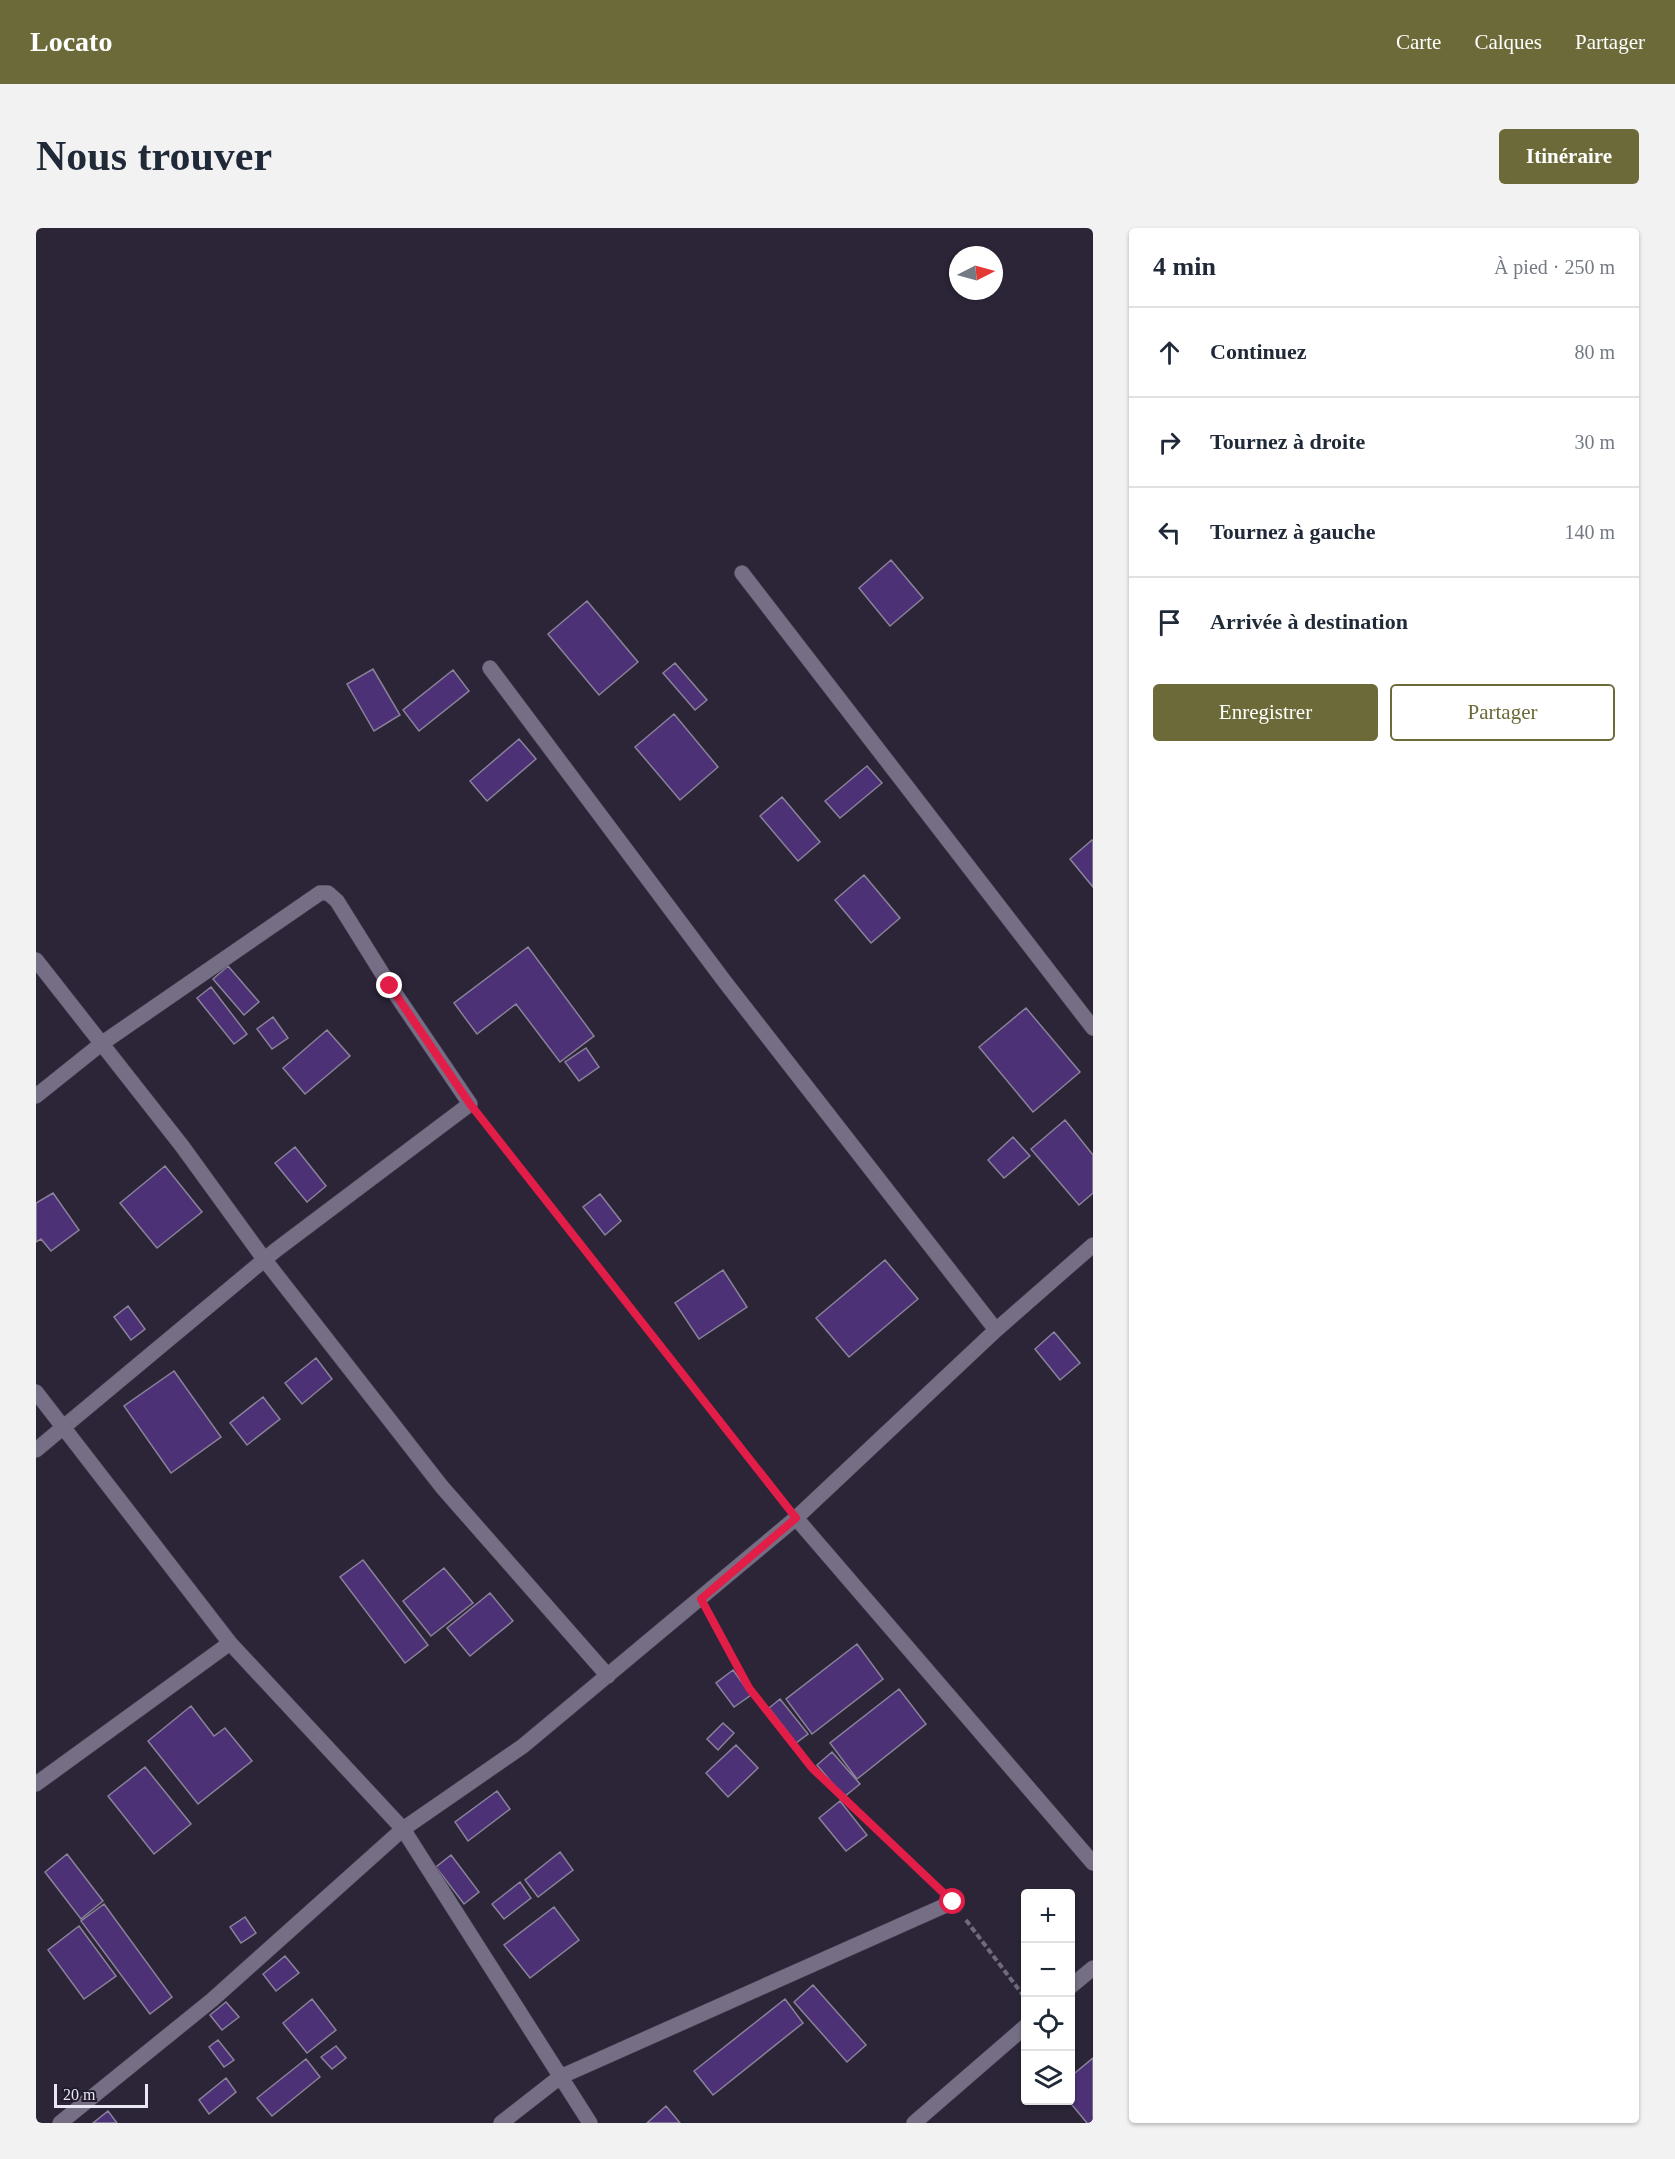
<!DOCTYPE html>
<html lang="fr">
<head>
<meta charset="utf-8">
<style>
  body { margin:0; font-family:"Times New Roman",serif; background:#f2f2f3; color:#1f2937 }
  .controls { position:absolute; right:18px; bottom:18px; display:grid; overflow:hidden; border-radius:6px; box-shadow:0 2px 4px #0004 }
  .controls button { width:54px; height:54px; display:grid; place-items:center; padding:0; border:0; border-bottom:2px solid #e0e1e3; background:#fff; color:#1f2937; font:30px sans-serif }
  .compass { position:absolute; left:913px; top:18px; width:54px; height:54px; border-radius:50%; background:#fff; box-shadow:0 2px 4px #0004; rotate:84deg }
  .scale { position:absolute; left:18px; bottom:15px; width:94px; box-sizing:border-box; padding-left:6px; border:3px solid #eae6f3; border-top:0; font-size:16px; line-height:21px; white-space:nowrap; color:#eae6f3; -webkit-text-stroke:4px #221b2e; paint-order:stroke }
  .stop { position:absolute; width:18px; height:18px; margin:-14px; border:4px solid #e11d48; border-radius:50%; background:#fff }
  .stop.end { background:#e11d48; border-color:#fff; box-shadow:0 2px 6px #0008 }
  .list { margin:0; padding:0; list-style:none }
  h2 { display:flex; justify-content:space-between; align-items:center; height:78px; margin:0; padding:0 24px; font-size:26px }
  h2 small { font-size:20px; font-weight:400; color:#747a83 }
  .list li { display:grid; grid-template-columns:39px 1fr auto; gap:18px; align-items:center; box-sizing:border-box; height:90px; padding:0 24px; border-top:2px solid #e0e1e3 }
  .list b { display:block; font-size:22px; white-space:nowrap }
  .list em { font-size:20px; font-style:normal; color:#747a83 }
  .actions { display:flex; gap:12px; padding:18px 24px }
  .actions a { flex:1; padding:14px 0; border:2px solid #6c6a38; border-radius:6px; text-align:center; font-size:21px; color:#6c6a38 }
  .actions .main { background:#6c6a38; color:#fff }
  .icon { flex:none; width:33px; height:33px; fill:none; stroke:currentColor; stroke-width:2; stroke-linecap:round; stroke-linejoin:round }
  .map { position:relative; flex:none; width:1057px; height:1895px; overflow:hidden; border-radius:6px }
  header { display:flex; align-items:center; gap:36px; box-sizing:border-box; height:84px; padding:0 30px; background:#6c6a38; color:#fff }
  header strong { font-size:28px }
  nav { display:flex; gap:33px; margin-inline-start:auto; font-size:21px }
  .intro { display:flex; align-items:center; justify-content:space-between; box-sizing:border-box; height:144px; padding:0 36px }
  h1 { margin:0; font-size:42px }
  .button { padding:15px 27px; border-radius:6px; background:#6c6a38; color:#fff; font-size:21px; font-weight:700 }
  main { display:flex; gap:36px; padding:0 36px }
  aside { flex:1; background:#fff; border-radius:6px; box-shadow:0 2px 4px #0004 }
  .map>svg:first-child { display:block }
  .building { fill:#4d3176; stroke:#898299; stroke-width:1.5 }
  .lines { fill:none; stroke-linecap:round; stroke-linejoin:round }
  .minor-casing { stroke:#474252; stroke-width:16 }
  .path { stroke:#706a7b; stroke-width:4; stroke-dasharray:6 3; stroke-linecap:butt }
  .minor { stroke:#756e85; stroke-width:15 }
  .route { stroke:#e11d48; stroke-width:8 }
</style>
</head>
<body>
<header>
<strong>Locato</strong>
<nav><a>Carte</a><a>Calques</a><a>Partager</a></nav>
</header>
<div class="intro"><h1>Nous trouver</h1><a class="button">Itinéraire</a></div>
<main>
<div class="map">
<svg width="1057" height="1895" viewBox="0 0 1057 1895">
  <rect width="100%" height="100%" fill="#2c2538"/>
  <!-- building -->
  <path class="building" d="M 855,332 L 887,370 L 854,398 L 823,360 Z
    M 551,373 L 602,434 L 563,467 L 512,406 Z
    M 639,435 L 671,472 L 659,482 L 627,445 Z
    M 337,441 L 364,487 L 338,503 L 311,456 Z
    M 417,442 L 433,463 L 383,503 L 367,482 Z
    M 638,486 L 682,539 L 644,572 L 599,519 Z
    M 483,511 L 500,531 L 451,573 L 434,553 Z
    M 831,538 L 846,555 L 804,590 L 789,573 Z
    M 746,569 L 784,614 L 762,633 L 724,588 Z
    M 1056,612 L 1057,613 L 1057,659 L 1034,631 Z
    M 828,647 L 864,690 L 835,715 L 799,672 Z
    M 492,719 L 558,808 L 524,834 L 480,776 L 441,806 L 418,775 Z
    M 192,738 L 223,774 L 208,787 L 177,751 Z
    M 175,759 L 211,806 L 198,816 L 161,770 Z
    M 990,780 L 1044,844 L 997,884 L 943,819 Z
    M 237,789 L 252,810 L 236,821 L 221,801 Z
    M 291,802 L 314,828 L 269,866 L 247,840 Z
    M 550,820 L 563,839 L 543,853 L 529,834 Z
    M 1029,892 L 1057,927 L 1057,965 L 1043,977 L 995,921 Z
    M 977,909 L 994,928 L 968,950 L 952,932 Z
    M 259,919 L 290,958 L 271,974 L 239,935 Z
    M 129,938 L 166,984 L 121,1020 L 84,975 Z
    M 17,965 L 43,1002 L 15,1023 L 5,1011 L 0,1014 L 0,975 Z
    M 564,966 L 585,993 L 569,1007 L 547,979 Z
    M 849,1032 L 882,1071 L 813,1129 L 780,1090 Z
    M 687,1042 L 711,1079 L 663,1111 L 639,1075 Z
    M 92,1078 L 109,1101 L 95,1112 L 78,1089 Z
    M 1018,1104 L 1044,1135 L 1024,1152 L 999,1121 Z
    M 280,1130 L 296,1151 L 266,1176 L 249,1155 Z
    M 138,1143 L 185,1209 L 135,1245 L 88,1178 Z
    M 227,1169 L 244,1191 L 211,1217 L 194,1195 Z
    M 327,1332 L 392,1417 L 369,1435 L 304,1349 Z
    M 408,1340 L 437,1375 L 395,1408 L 367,1373 Z
    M 454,1365 L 477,1393 L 434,1428 L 411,1400 Z
    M 821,1416 L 847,1451 L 776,1506 L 750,1471 Z
    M 697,1442 L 715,1467 L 698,1479 L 680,1455 Z
    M 863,1461 L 890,1496 L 821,1551 L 794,1515 Z
    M 744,1471 L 772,1506 L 760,1515 L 733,1480 Z
    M 155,1478 L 178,1508 L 189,1500 L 216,1533 L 162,1576 L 112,1513 Z
    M 687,1495 L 698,1505 L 682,1522 L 671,1511 Z
    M 700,1517 L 722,1540 L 692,1569 L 670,1545 Z
    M 796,1524 L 824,1556 L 808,1569 L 781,1537 Z
    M 109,1539 L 155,1596 L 118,1626 L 72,1568 Z
    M 461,1563 L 474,1581 L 432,1613 L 419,1594 Z
    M 804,1573 L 831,1607 L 810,1623 L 783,1590 Z
    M 524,1624 L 537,1642 L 502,1669 L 489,1652 Z
    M 31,1626 L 67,1673 L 45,1691 L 9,1644 Z
    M 415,1627 L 443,1664 L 428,1676 L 400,1639 Z
    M 484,1654 L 495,1670 L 468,1691 L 456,1676 Z
    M 68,1676 L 136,1769 L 114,1786 L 45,1693 Z
    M 518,1679 L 543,1712 L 494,1750 L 468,1717 Z
    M 209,1689 L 220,1705 L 205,1715 L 194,1699 Z
    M 43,1698 L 80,1748 L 48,1771 L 12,1722 Z
    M 249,1728 L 263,1745 L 240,1763 L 227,1746 Z
    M 777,1757 L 830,1817 L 811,1834 L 758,1774 Z
    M 276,1771 L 300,1802 L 271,1825 L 247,1795 Z
    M 749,1771 L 767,1795 L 677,1867 L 658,1843 Z
    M 190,1774 L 203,1789 L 186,1802 L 174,1787 Z
    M 182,1812 L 198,1832 L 188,1839 L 173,1819 Z
    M 300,1818 L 310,1830 L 296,1841 L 285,1829 Z
    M 1057,1830 L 1057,1895 L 1051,1895 L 1032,1872 L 1034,1872 L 1034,1849 Z
    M 270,1831 L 284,1849 L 236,1888 L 221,1870 Z
    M 190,1850 L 200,1864 L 173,1886 L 163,1872 Z
    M 630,1878 L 644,1895 L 611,1895 Z
    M 72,1883 L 81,1895 L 57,1895 Z"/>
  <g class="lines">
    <defs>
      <path id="minor" d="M 706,345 L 1057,800
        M 454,440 L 689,754 L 960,1102
        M 0,732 L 146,918 L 228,1031 L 406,1259 L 572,1448
        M 0,868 L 65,816 L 284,665 L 292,665 L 301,673 L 354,758 L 434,876 L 240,1022 L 0,1222
        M 0,1164 L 194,1415 L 367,1601 L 554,1895
        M 760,1290 L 1057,1635
        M 0,1556 L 194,1415
        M 1034,1759 L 1057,1740
        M 24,1895 L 176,1772 L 367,1601 L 487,1518 L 760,1290 L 960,1102 L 1057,1017
        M 465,1895 L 524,1849 L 917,1674
        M 878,1895 L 990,1798"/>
    </defs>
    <!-- minor casing -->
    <use href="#minor" class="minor-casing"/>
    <!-- path -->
    <path class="path" d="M 447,893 L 745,1271
      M 675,1390 L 713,1460 L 776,1541 L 900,1658
      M 930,1692 L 990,1771"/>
    <!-- minor -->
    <use href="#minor" class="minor"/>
  </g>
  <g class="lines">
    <!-- route -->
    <path class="route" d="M 354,758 L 434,876 L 760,1290 L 665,1371 L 713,1460 L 776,1540 L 917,1674"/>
  </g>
</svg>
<div class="controls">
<button>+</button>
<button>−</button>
<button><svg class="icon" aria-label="locate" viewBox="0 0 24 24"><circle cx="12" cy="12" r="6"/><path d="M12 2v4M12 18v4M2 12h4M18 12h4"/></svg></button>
<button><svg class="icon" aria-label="layers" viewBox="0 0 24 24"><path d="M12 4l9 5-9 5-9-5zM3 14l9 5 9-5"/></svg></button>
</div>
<svg class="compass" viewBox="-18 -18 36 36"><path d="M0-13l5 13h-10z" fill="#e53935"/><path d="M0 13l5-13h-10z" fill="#747a83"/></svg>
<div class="scale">20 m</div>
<div class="stop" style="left:917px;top:1674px"></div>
<div class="stop end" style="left:354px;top:758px"></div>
</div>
<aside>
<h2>4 min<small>À pied · 250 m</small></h2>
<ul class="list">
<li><svg class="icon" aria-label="ahead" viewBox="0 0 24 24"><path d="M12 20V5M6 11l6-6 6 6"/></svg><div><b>Continuez</b></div><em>80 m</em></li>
<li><svg class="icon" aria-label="right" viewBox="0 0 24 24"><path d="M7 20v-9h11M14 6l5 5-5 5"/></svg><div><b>Tournez à droite</b></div><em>30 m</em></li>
<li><svg class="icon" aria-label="left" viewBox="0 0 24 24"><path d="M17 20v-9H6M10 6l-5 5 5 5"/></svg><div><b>Tournez à gauche</b></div><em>140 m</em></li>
<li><svg class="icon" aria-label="arrive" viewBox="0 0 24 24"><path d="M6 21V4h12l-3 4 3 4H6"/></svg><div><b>Arrivée à destination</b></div></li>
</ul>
<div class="actions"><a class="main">Enregistrer</a><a>Partager</a></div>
</aside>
</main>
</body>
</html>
